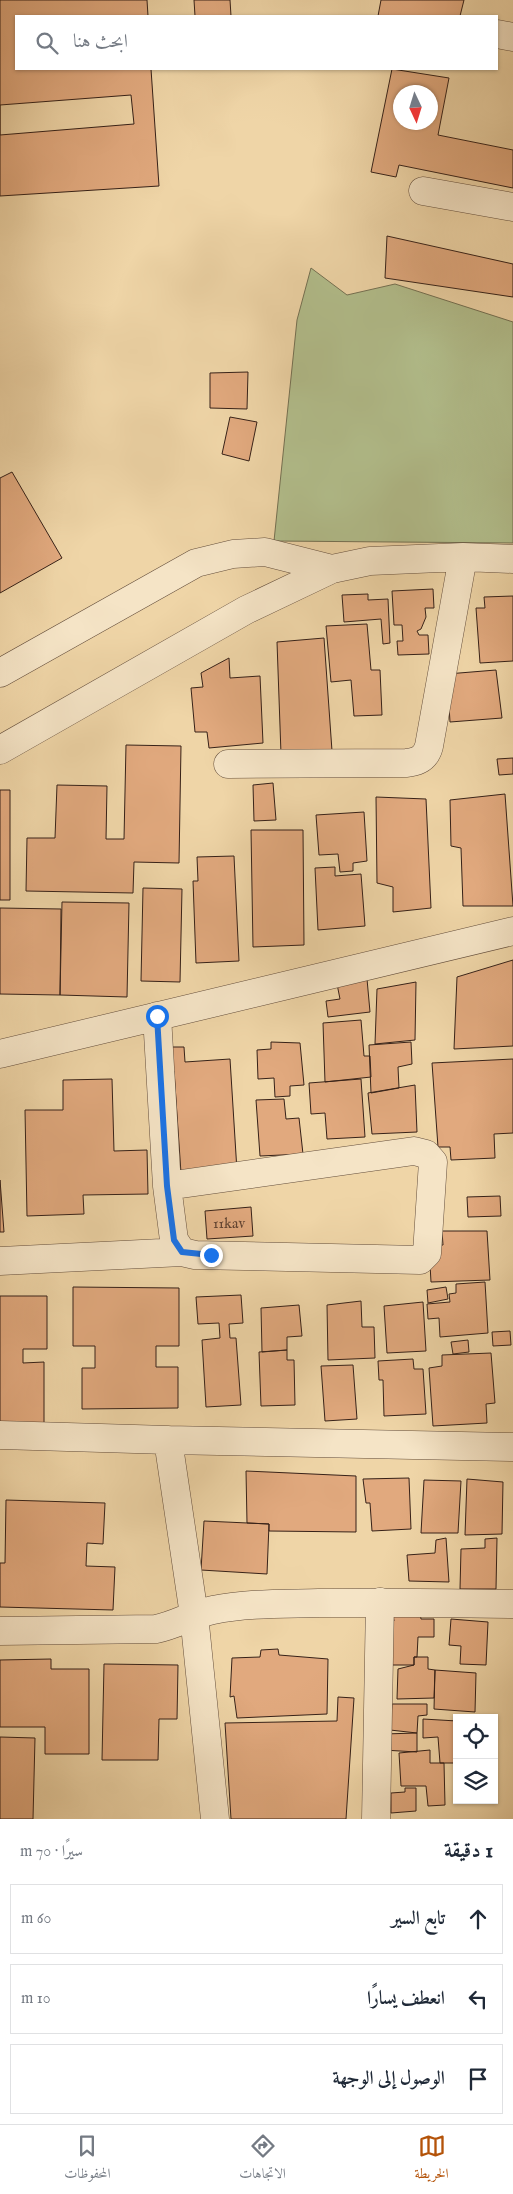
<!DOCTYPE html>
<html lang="ar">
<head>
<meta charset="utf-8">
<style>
  body { margin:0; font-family:"IM FELL English",Amiri,serif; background:#f6f6f7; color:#1f2937; direction:rtl }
  .controls { position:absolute; right:15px; bottom:15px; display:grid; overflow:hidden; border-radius:0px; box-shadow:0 1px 4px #0004 }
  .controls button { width:45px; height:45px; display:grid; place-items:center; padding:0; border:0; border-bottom:1px solid #e0e1e3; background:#fff; color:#1f2937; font:25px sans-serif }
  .compass { position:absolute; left:393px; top:85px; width:45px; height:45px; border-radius:50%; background:#fff; box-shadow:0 1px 4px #0004; rotate:176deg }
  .stop { position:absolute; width:15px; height:15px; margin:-11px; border:4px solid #1a73e8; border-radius:50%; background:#fff }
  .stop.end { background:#1a73e8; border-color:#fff; box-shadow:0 1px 5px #0008 }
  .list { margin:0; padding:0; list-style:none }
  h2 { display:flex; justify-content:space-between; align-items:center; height:65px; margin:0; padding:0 20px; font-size:21px }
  h2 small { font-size:16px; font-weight:400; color:#747a83 }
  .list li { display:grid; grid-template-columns:32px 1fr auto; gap:15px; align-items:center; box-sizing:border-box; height:70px; margin:0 10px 10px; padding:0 10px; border:1px solid #e0e1e3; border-radius:0px }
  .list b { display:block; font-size:19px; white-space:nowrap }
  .list em { font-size:16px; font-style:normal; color:#747a83 }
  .icon { flex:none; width:28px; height:28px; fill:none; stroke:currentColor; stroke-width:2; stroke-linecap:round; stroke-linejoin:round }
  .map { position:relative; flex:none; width:513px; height:1819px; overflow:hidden; direction:ltr }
  .search { position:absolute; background:#fff; box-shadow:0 1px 4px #0004; left:15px; right:15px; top:15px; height:55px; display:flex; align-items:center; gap:12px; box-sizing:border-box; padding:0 18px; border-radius:0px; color:#747a83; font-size:19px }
  .sheet { height:305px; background:#fff }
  nav { display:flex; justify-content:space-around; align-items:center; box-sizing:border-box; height:70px; border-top:1px solid #e0e1e3; background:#fff; font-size:14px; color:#747a83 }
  nav a { display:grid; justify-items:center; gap:2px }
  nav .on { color:#b45309 }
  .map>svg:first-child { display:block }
  .green { fill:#b2be8c; stroke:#747052 }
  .building { fill:#e1a97e; stroke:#362118; fill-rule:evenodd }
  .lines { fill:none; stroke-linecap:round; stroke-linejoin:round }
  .street-casing { stroke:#644e3c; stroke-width:29 }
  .street { stroke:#f5e4c6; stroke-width:28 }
  .route { stroke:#1a73e8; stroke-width:6 }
  .labels { text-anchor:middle; stroke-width:4; stroke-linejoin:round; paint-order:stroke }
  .number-label { font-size:15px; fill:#614332 }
</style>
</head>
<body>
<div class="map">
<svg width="513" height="1819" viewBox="0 0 513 1819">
  <rect width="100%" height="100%" fill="#efd5a7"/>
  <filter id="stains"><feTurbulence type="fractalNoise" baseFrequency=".004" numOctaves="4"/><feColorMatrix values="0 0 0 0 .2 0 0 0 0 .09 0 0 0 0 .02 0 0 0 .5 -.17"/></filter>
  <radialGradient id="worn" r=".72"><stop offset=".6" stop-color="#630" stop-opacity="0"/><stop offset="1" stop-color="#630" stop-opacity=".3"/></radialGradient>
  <!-- green -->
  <path class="green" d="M 311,268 L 347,295 L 395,284 L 513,322 L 513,543 L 274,541 L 297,320 Z"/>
  <!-- building -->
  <path class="building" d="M 0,0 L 147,0 L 148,16 L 16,16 L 16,69 L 151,69 L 159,186 L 0,196 Z
    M 194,0 L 230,0 L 231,16 L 195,16 Z
    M 381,0 L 464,0 L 460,16 L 378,16 Z
    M 392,69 L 449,78 L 438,135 L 513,150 L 513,188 L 399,165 L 396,177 L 371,172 ZM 400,92 L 430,92 L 430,122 L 400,122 Z
    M 131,95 L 134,124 L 0,135 L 0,105 Z
    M 387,236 L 513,264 L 513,297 L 385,278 Z
    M 248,372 L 247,409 L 210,408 L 210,373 Z
    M 230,417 L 257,422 L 249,461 L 222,454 Z
    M 12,472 L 62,558 L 0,593 L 0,478 Z
    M 433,589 L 434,608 L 425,608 L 426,617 L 421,629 L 417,631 L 419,635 L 428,635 L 429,654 L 398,655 L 397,641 L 403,641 L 402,625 L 394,625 L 392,591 Z
    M 368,594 L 368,600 L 388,599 L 390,643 L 383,644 L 381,619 L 344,622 L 342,595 Z
    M 513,596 L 513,661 L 480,663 L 476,608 L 485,608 L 484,597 Z
    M 367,624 L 371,670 L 380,670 L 382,715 L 354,716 L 351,680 L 331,682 L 326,626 Z
    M 324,638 L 332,751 L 281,754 L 277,642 Z
    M 229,658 L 230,678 L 260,676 L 263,743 L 209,748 L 207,732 L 195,732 L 191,688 L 203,687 L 201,673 Z
    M 496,670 L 502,718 L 450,722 L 447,674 Z
    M 126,745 L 181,746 L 179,863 L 134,862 L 133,893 L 26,891 L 27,838 L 55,838 L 57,785 L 107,786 L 106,839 L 124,839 Z
    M 513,758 L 513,774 L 499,775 L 497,759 Z
    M 273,783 L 276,820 L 254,821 L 253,785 Z
    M 0,790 L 10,790 L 10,900 L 0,900 Z
    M 505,794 L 513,906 L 463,906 L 461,848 L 451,846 L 450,800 Z
    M 376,797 L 426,799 L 431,908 L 393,912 L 393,887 L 377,883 Z
    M 364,812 L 367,861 L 353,863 L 353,871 L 340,872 L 338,854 L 319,855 L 316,815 Z
    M 251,830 L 303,830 L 304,945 L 253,947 Z
    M 234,856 L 239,961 L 196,963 L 193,881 L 198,881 L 197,857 Z
    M 335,867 L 335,876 L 361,874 L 365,926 L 318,930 L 315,868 Z
    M 143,888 L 182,889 L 180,982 L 141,981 Z
    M 62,902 L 129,903 L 127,997 L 60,995 Z
    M 0,908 L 61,909 L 60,995 L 0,994 Z
    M 513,960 L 513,1046 L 454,1049 L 457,977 Z
    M 367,979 L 370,1012 L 328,1017 L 326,1001 L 340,999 L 337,984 Z
    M 416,982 L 415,1040 L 375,1044 L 377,989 Z
    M 361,1020 L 364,1056 L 370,1056 L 371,1077 L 325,1082 L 323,1023 Z
    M 271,1042 L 300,1043 L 304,1085 L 290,1086 L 290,1096 L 275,1097 L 274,1078 L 258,1079 L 257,1050 L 271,1049 Z
    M 411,1042 L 412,1064 L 398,1067 L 399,1088 L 371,1093 L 369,1045 Z
    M 163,1047 L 184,1047 L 185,1062 L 230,1059 L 237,1171 L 181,1173 L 174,1071 L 164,1070 Z
    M 513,1059 L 513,1133 L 494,1134 L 495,1158 L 451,1160 L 450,1147 L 438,1147 L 432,1063 Z
    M 112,1079 L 114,1151 L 147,1150 L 148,1194 L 83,1195 L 84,1214 L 27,1216 L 25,1110 L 63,1110 L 63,1080 Z
    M 361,1079 L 365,1137 L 327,1139 L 325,1113 L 311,1114 L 309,1083 Z
    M 415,1085 L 417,1132 L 372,1134 L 368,1093 Z
    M 284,1099 L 286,1119 L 299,1118 L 303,1154 L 260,1156 L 256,1100 Z
    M 0,1180 L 4,1232 L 0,1232 Z
    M 500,1196 L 501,1216 L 468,1217 L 467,1197 Z
    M 251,1207 L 253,1236 L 207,1239 L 205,1211 Z
    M 442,1231 L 487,1231 L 490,1280 L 431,1282 L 429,1246 L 443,1245 Z
    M 485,1282 L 488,1333 L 440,1337 L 439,1318 L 428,1319 L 427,1304 L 450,1302 L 449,1294 L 456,1293 L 456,1284 Z
    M 73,1287 L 179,1288 L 179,1346 L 156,1346 L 156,1367 L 178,1367 L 178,1408 L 82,1409 L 82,1368 L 95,1368 L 95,1346 L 73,1346 Z
    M 446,1287 L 448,1299 L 428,1303 L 427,1290 Z
    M 241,1295 L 243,1323 L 229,1324 L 230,1338 L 236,1338 L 241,1405 L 206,1407 L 202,1340 L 220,1338 L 219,1323 L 198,1324 L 196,1297 Z
    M 0,1296 L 47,1296 L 47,1349 L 23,1349 L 23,1363 L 44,1362 L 44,1424 L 0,1425 Z
    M 361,1301 L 362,1327 L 374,1327 L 375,1358 L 328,1360 L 327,1305 Z
    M 423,1302 L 426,1351 L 387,1353 L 384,1306 Z
    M 299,1305 L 302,1336 L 287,1337 L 287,1350 L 262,1352 L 261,1308 Z
    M 510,1331 L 511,1345 L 493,1346 L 492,1332 Z
    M 468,1340 L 469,1352 L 453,1354 L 451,1342 Z
    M 287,1350 L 287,1360 L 294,1360 L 295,1405 L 261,1406 L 259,1352 Z
    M 491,1353 L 495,1403 L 486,1404 L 487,1423 L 433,1426 L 429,1368 L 442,1366 L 442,1355 Z
    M 413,1359 L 414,1369 L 423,1369 L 426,1414 L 384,1416 L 383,1380 L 379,1380 L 378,1361 Z
    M 353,1365 L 357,1419 L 325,1421 L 321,1366 Z
    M 246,1471 L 356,1476 L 356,1532 L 269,1531 L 269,1524 L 247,1523 Z
    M 409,1478 L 411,1529 L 372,1531 L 370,1503 L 366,1503 L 363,1479 Z
    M 467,1479 L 503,1482 L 502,1534 L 465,1535 Z
    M 424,1480 L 461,1481 L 458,1533 L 421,1533 Z
    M 6,1500 L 105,1503 L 103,1544 L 87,1543 L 86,1566 L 115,1567 L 113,1610 L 0,1607 L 0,1563 L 5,1563 Z
    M 204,1521 L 269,1524 L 267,1574 L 201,1570 Z
    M 446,1538 L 449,1582 L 409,1581 L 407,1555 L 435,1553 L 436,1540 Z
    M 497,1538 L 496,1589 L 460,1589 L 461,1549 L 485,1548 L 485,1539 Z
    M 420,1613 L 421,1619 L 434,1619 L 434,1637 L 418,1637 L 417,1657 L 414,1657 L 414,1665 L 388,1665 L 388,1620 L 394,1621 L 393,1615 Z
    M 451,1619 L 488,1622 L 486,1665 L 460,1664 L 461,1646 L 449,1645 Z
    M 278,1649 L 279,1655 L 328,1659 L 327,1714 L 237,1718 L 234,1696 L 230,1697 L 232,1658 L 260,1657 L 261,1650 Z
    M 414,1657 L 428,1657 L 428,1669 L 435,1670 L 434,1698 L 397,1699 L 398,1669 L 414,1665 Z
    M 51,1659 L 51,1669 L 89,1669 L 89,1754 L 45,1754 L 45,1727 L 0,1727 L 0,1660 Z
    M 104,1664 L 178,1665 L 177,1719 L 159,1719 L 158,1760 L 102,1760 Z
    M 435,1670 L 476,1673 L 475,1712 L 434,1709 Z
    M 338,1697 L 354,1698 L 346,1819 L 231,1819 L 225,1723 L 337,1721 Z
    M 392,1704 L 427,1704 L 427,1715 L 418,1716 L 417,1733 L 390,1730 Z
    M 423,1719 L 457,1721 L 457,1763 L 440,1763 L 438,1737 L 423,1738 Z
    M 417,1733 L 417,1752 L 383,1750 L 384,1734 Z
    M 0,1737 L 35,1738 L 33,1819 L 0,1819 Z
    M 430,1750 L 430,1763 L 444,1763 L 445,1805 L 428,1806 L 426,1786 L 401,1786 L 399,1753 Z
    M 405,1788 L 416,1788 L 416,1811 L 391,1813 L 391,1793 L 405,1792 Z"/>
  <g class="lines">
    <defs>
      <path id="street" d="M 497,34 L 513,37
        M 423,191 L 513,207
        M 0,673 L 196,563 L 233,554 L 265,552 L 332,569
        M 0,750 L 246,610 L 332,569 L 370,561 L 463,557 L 513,559
        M 228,764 L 406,763 C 418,762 426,758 429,746 L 463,557
        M 157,1016 L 167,1186 L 174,1240 L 182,1252 L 195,1255 L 420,1260 L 427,1253 L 433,1162 L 426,1154 L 414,1151 L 167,1186
        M 0,1054 L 513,931
        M 0,1261 L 182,1252
        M 0,1435 L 168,1440
        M 0,1631 L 156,1629 C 176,1625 193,1614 213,1610 C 247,1603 285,1604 319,1603 C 384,1602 448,1603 513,1604
        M 215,1819 L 194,1615 L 168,1440 L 513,1447
        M 376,1819 L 380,1602"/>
    </defs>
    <!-- street casing -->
    <use href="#street" class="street-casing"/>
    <!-- street -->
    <use href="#street" class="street"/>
  </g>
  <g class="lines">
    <!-- route -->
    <path class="route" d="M 157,1016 L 167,1186 L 174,1240 L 182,1252 L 211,1255"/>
  </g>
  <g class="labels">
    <!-- number labels -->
    <g class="number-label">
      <text x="229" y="1228">11kav</text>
    </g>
  </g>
  <rect width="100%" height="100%" filter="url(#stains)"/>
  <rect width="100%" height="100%" fill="url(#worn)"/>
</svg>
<div class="controls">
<button><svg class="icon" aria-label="locate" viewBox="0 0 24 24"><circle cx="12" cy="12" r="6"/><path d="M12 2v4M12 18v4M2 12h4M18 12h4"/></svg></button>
<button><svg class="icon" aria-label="layers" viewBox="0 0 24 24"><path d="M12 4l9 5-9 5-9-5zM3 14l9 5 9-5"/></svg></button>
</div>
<svg class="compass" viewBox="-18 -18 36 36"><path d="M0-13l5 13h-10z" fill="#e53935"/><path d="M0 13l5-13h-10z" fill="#747a83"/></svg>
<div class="stop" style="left:157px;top:1016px"></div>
<div class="stop end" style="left:211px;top:1255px"></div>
<div class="search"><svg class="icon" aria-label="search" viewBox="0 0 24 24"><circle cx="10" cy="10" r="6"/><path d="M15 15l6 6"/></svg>ابحث هنا</div>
</div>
<section class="sheet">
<h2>1 دقيقة<small>سيرًا · 70 m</small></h2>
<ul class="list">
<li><svg class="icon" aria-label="ahead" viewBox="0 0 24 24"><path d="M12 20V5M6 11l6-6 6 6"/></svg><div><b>تابع السير</b></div><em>60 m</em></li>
<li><svg class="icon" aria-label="left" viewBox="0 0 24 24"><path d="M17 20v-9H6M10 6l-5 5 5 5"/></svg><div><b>انعطف يسارًا</b></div><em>10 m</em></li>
<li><svg class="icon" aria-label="arrive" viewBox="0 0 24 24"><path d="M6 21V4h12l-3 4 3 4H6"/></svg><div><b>الوصول إلى الوجهة</b></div></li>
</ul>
</section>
<nav>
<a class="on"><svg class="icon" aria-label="map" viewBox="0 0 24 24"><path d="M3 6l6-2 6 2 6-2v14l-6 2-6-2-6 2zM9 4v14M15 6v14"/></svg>الخريطة</a>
<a><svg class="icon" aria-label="directions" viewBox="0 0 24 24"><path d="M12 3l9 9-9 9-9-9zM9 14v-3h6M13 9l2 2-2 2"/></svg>الاتجاهات</a>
<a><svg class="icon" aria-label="saved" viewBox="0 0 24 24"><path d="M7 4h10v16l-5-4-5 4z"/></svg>المحفوظات</a>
</nav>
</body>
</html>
